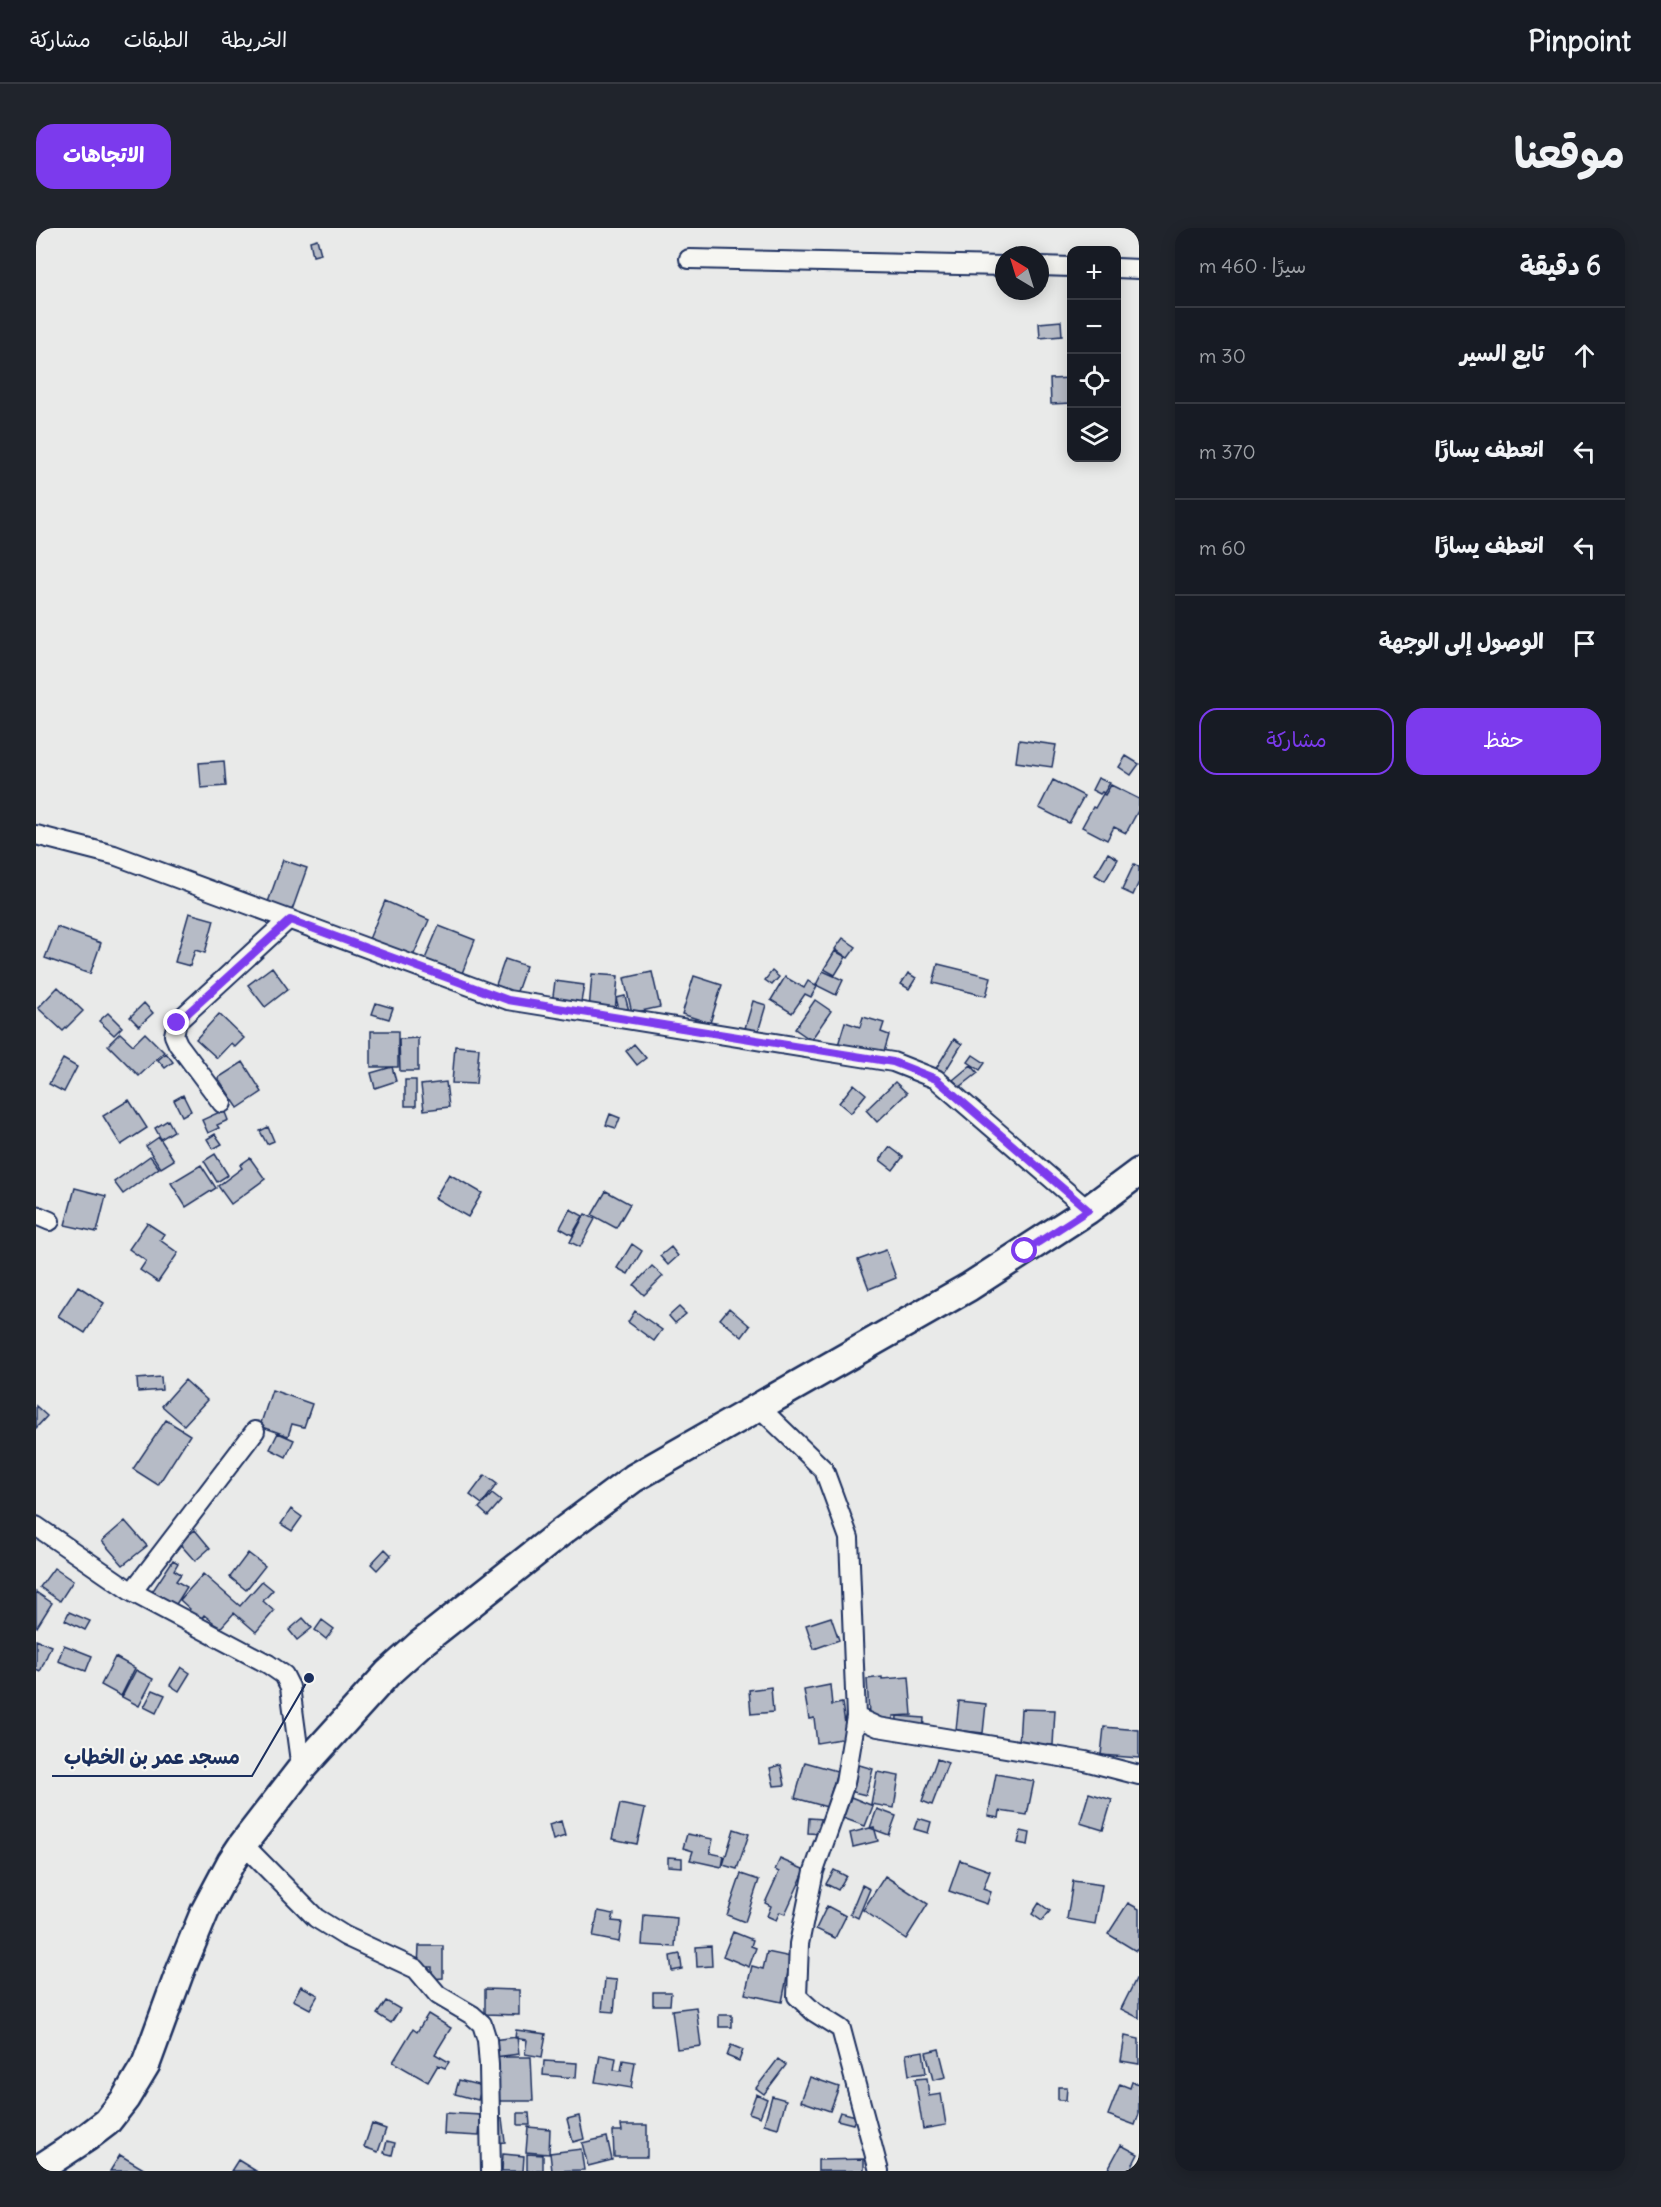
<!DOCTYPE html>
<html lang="ar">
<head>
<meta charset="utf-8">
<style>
  body { margin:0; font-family:Delius,"Playpen Sans Arabic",sans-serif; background:#20242c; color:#f1f3f6; direction:rtl }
  .controls { position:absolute; right:18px; top:18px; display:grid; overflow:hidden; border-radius:12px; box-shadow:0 3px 15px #0003 }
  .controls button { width:54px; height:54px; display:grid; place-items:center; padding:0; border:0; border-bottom:2px solid #363941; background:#171b24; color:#f1f3f6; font:30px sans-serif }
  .compass { position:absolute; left:959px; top:18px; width:54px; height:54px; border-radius:50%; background:#171b24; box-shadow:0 3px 15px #0003; rotate:322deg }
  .stop { position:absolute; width:18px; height:18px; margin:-14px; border:4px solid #7c3aed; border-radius:50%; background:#fff }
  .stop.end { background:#7c3aed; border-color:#fff; box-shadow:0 2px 6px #0008 }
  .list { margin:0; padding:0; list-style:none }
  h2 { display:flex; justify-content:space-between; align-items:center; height:78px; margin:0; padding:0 24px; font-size:26px }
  h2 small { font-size:20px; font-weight:400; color:#9ea1a6 }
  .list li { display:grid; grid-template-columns:39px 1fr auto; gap:18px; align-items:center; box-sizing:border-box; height:96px; padding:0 24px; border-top:2px solid #363941 }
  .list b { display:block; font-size:22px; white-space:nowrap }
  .list em { font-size:20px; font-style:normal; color:#9ea1a6 }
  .actions { display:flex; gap:12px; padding:18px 24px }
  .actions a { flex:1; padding:14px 0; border:2px solid #7c3aed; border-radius:18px; text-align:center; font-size:21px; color:#7c3aed }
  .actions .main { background:#7c3aed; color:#fff }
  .icon { flex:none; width:33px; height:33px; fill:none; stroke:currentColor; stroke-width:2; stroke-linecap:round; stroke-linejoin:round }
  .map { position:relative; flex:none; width:1103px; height:1943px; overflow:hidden; direction:ltr; border-radius:18px }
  header { display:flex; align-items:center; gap:36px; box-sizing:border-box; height:84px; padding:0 30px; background:#171b24; border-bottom:2px solid #363941 }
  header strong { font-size:28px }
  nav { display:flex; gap:33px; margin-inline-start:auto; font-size:21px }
  .intro { display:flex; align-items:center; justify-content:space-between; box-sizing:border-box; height:144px; padding:0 36px }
  h1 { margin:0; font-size:42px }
  .button { padding:15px 27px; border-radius:18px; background:#7c3aed; color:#fff; font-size:21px; font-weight:700 }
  main { display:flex; gap:36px; padding:0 36px }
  aside { flex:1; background:#171b24; border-radius:18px; box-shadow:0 3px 15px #0003 }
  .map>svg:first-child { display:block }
  .building { fill:#b6bbc6; stroke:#1b2f5e; stroke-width:1.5 }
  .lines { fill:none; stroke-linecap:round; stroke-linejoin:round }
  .minor-casing { stroke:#1b2f5e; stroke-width:22 }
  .secondary-casing { stroke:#1b2f5e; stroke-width:32 }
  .minor { stroke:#f6f6f2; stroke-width:18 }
  .secondary { stroke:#f6f6f2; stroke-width:27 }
  .route { stroke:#7c3aed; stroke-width:8 }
  .leader { fill:none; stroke:#1b2f5e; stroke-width:2 }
  .callout-dot { fill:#1b2f5e; stroke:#f6f6f2; stroke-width:2 }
  .callout-label { font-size:20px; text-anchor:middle; font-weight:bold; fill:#1b2f5e; stroke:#f6f6f2; stroke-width:4.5; stroke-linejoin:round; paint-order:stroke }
</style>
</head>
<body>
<header>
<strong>Pinpoint</strong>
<nav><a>الخريطة</a><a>الطبقات</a><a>مشاركة</a></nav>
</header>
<div class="intro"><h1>موقعنا</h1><a class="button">الاتجاهات</a></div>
<main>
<aside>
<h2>6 دقيقة<small>سيرًا · 460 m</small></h2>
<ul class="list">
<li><svg class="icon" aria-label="ahead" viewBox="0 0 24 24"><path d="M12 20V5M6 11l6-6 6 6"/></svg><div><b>تابع السير</b></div><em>30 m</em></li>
<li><svg class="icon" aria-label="left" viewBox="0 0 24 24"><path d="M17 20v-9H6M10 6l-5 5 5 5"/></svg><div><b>انعطف يسارًا</b></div><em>370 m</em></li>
<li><svg class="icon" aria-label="left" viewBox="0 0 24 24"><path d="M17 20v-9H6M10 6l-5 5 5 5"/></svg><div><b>انعطف يسارًا</b></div><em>60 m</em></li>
<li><svg class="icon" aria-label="arrive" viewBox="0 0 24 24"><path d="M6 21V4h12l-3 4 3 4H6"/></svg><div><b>الوصول إلى الوجهة</b></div></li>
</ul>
<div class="actions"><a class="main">حفظ</a><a>مشاركة</a></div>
</aside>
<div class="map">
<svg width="1103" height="1943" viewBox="0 0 1103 1943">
  <rect width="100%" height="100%" fill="#e9eae9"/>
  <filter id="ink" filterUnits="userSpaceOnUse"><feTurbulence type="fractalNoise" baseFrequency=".0167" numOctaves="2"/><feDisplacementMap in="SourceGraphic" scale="12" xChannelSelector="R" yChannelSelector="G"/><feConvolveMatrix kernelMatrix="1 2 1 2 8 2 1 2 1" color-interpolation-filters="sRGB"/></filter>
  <g filter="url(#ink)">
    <!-- building -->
    <path class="building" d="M 281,11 L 285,26 L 277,28 L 274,13 Z
      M 1025,93 L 1026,108 L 1004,110 L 1003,95 Z
      M 1036,150 L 1036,175 L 1015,176 L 1014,151 Z
      M 983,512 L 1020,517 L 1016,539 L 980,534 Z
      M 1090,528 L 1103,536 L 1095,547 L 1083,539 Z
      M 188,533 L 190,558 L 165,560 L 163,535 Z
      M 1062,550 L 1074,555 L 1068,565 L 1066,564 L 1064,566 L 1056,562 Z
      M 1017,552 L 1048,568 L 1033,595 L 1003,580 Z
      M 1075,557 L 1103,571 L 1103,581 L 1090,605 L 1078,599 L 1071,612 L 1046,599 L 1057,579 L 1059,580 L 1067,566 L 1069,567 Z
      M 1072,625 L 1082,631 L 1069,653 L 1059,647 Z
      M 247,632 L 271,640 L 255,685 L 231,677 Z
      M 1098,636 L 1103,639 L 1103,654 L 1097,667 L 1086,662 Z
      M 349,673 L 393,692 L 374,735 L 331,716 Z
      M 153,685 L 178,692 L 169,725 L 159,722 L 154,738 L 139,734 Z
      M 403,698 L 439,712 L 423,753 L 386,738 Z
      M 21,699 L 65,715 L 54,746 L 9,730 Z
      M 807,710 L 820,719 L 812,730 L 799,721 Z
      M 799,723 L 810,729 L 799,747 L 788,741 Z
      M 469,731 L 490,738 L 478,772 L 457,765 Z
      M 902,736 L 955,749 L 950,768 L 897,755 Z
      M 236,739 L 252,761 L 229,779 L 212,757 Z
      M 736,743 L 743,749 L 736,757 L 729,752 Z
      M 787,743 L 807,752 L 800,767 L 780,757 Z
      M 616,744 L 624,779 L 596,785 L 588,750 Z
      M 872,745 L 880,750 L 873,761 L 865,756 Z
      M 556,746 L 582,748 L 579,784 L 553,782 Z
      M 658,748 L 686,757 L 674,795 L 646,786 Z
      M 749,749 L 768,760 L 772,753 L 781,759 L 775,769 L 769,766 L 756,785 L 735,772 Z
      M 519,753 L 548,757 L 544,780 L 516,776 Z
      M 22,759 L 47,783 L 27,803 L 2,780 Z
      M 589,768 L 593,783 L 584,785 L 580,770 Z
      M 779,772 L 795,783 L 775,812 L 759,801 Z
      M 717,773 L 730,777 L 722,804 L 709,800 Z
      M 108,775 L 117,785 L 103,798 L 94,789 Z
      M 340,775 L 357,780 L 353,791 L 336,786 Z
      M 72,785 L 86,799 L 78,807 L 63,793 Z
      M 183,786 L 208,810 L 199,819 L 195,815 L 181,830 L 160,811 Z
      M 827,789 L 848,795 L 845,804 L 853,807 L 846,831 L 802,817 L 809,794 L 824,799 Z
      M 335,803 L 362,803 L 362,839 L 335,839 Z
      M 84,805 L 97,817 L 109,805 L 128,824 L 103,848 L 72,817 Z
      M 382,810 L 382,843 L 364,843 L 363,811 Z
      M 918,811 L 926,816 L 907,847 L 899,842 Z
      M 598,816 L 610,830 L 601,837 L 590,823 Z
      M 419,818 L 443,820 L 440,856 L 416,855 Z
      M 130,825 L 137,834 L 129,840 L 122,832 Z
      M 937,827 L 949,835 L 944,842 L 932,834 Z
      M 27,831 L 41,839 L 28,864 L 13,856 Z
      M 207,834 L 226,864 L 202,880 L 182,850 Z
      M 935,837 L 942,845 L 924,859 L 917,852 Z
      M 356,839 L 360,853 L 339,860 L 335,845 Z
      M 369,852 L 380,852 L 380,878 L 369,878 Z
      M 410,854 L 413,879 L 388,882 L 385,857 Z
      M 859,854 L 871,865 L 841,894 L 830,882 Z
      M 818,856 L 830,866 L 815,885 L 803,875 Z
      M 147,867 L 155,883 L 146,888 L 138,872 Z
      M 93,872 L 111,900 L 85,917 L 67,888 Z
      M 188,882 L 192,892 L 181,897 L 183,900 L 172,905 L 166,892 Z
      M 574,886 L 584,890 L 580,900 L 570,897 Z
      M 132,892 L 138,903 L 125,911 L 119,900 Z
      M 232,899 L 238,913 L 231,916 L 224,903 Z
      M 179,906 L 186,916 L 177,921 L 171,911 Z
      M 123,909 L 138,932 L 125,940 L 110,918 Z
      M 854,919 L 867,929 L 857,942 L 844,932 Z
      M 179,926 L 192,947 L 181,954 L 168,933 Z
      M 114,928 L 123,940 L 87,966 L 78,954 Z
      M 214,930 L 229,951 L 195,976 L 182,958 L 206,940 L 204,937 Z
      M 165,937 L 180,960 L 150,979 L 135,955 Z
      M 413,946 L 446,965 L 432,989 L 399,970 Z
      M 39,960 L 70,968 L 61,1004 L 29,997 Z
      M 570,963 L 594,976 L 580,1000 L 556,987 Z
      M 534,981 L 547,988 L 536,1007 L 524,1000 Z
      M 549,986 L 559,991 L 544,1019 L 534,1014 Z
      M 111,995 L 128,1006 L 124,1012 L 142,1025 L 122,1054 L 104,1042 L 110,1033 L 93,1021 Z
      M 596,1016 L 606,1023 L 592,1046 L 581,1040 Z
      M 635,1019 L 642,1028 L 632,1037 L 624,1028 Z
      M 850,1022 L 860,1050 L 833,1061 L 822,1032 Z
      M 616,1038 L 627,1048 L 608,1067 L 598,1057 Z
      M 42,1058 L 68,1075 L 49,1105 L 22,1088 Z
      M 643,1079 L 650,1086 L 639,1095 L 633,1088 Z
      M 693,1080 L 714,1098 L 706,1109 L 684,1091 Z
      M 599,1083 L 626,1102 L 618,1113 L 592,1094 Z
      M 125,1149 L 126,1162 L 102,1164 L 101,1151 Z
      M 149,1152 L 171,1172 L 148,1197 L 126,1178 Z
      M 236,1162 L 276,1176 L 268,1199 L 256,1196 L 252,1208 L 224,1198 Z
      M 0,1178 L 11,1188 L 0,1200 Z
      M 130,1192 L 154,1207 L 122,1257 L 97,1241 Z
      M 242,1205 L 258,1212 L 250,1229 L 234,1221 Z
      M 449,1247 L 461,1256 L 446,1276 L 434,1267 Z
      M 456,1266 L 465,1273 L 452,1288 L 443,1280 Z
      M 255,1281 L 266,1289 L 256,1303 L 245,1296 Z
      M 89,1293 L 111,1318 L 87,1337 L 66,1313 Z
      M 159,1302 L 174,1320 L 159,1333 L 143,1315 Z
      M 349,1321 L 355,1327 L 341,1342 L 335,1336 Z
      M 212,1325 L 229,1338 L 210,1362 L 194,1349 Z
      M 137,1332 L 142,1335 L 138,1342 L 145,1346 L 140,1353 L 151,1359 L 137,1381 L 114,1367 Z
      M 18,1340 L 37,1353 L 24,1373 L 4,1359 Z
      M 167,1346 L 204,1378 L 226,1353 L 237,1362 L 227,1373 L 238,1383 L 220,1404 L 198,1385 L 179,1406 L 172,1400 L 177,1394 L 168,1387 L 161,1396 L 149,1386 L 154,1381 L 144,1372 Z
      M 0,1364 L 16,1375 L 1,1399 L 0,1398 Z
      M 33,1384 L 54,1393 L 49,1402 L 29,1392 Z
      M 795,1389 L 803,1412 L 778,1421 L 770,1397 Z
      M 267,1390 L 276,1400 L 261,1412 L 253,1402 Z
      M 286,1392 L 298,1401 L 290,1411 L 279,1402 Z
      M 0,1412 L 15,1418 L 4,1444 L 0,1442 Z
      M 28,1417 L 56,1428 L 50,1443 L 22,1433 Z
      M 79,1429 L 99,1440 L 85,1468 L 65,1457 Z
      M 145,1439 L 154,1445 L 143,1463 L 134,1457 Z
      M 100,1442 L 117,1451 L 103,1478 L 86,1469 Z
      M 846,1449 L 846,1451 L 873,1449 L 876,1487 L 857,1488 L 858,1502 L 834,1504 L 831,1451 Z
      M 794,1457 L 796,1477 L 806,1475 L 811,1510 L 781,1515 L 778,1490 L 773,1491 L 768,1462 Z
      M 735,1459 L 737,1484 L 715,1486 L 713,1462 Z
      M 117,1462 L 129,1467 L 120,1485 L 108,1479 Z
      M 923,1473 L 950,1476 L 947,1505 L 920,1502 Z
      M 985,1481 L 1019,1482 L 1017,1517 L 983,1515 Z
      M 861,1488 L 888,1490 L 887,1507 L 860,1505 Z
      M 1068,1499 L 1103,1502 L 1103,1530 L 1065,1527 Z
      M 901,1531 L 912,1535 L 896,1577 L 886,1573 Z
      M 769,1534 L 801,1543 L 791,1579 L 759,1570 Z
      M 820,1536 L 837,1541 L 830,1567 L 813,1563 Z
      M 745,1537 L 749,1557 L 738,1558 L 734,1540 Z
      M 841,1544 L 863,1548 L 858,1580 L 835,1576 Z
      M 960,1546 L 998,1553 L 991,1587 L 964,1583 L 963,1590 L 952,1588 Z
      M 1053,1565 L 1076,1572 L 1067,1602 L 1044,1595 Z
      M 815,1569 L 837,1578 L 829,1598 L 807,1590 Z
      M 584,1576 L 609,1581 L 601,1616 L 576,1611 Z
      M 841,1581 L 860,1588 L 853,1607 L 834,1600 Z
      M 773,1590 L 788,1591 L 787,1606 L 772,1605 Z
      M 882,1590 L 895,1594 L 892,1605 L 878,1601 Z
      M 525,1593 L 529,1608 L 517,1612 L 513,1597 Z
      M 838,1599 L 842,1613 L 817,1619 L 814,1605 Z
      M 698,1601 L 713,1606 L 701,1641 L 687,1637 Z
      M 985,1603 L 994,1605 L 992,1617 L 982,1615 Z
      M 651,1606 L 677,1611 L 674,1625 L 688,1628 L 686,1639 L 654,1632 L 657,1623 L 647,1620 Z
      M 632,1629 L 646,1630 L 646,1639 L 632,1638 Z
      M 744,1631 L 769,1642 L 749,1686 L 744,1684 L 740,1692 L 731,1688 L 735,1678 L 729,1675 L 743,1644 L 739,1642 Z
      M 924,1632 L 954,1643 L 947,1661 L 955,1664 L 951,1676 L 913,1663 Z
      M 798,1642 L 810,1648 L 802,1662 L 790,1656 Z
      M 705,1646 L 723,1652 L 709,1694 L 691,1687 Z
      M 849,1648 L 892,1676 L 870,1711 L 827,1682 Z
      M 1037,1653 L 1066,1657 L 1059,1696 L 1031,1691 Z
      M 826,1657 L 834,1661 L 822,1690 L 814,1686 Z
      M 1003,1675 L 1014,1683 L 1006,1693 L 996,1686 Z
      M 1092,1675 L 1103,1681 L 1103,1719 L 1100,1723 L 1072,1706 Z
      M 791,1678 L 810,1688 L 799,1710 L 780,1701 Z
      M 562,1683 L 578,1686 L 576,1693 L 586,1694 L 583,1714 L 557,1709 Z
      M 608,1687 L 641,1690 L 639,1719 L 606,1717 Z
      M 697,1704 L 717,1712 L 715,1718 L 720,1720 L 713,1739 L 687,1728 Z
      M 383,1718 L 407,1718 L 407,1750 L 396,1751 L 396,1739 L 382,1739 Z
      M 675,1718 L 676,1738 L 661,1739 L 660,1719 Z
      M 731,1724 L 755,1729 L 746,1774 L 709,1766 L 716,1738 L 727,1741 Z
      M 644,1726 L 646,1741 L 636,1743 L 634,1728 Z
      M 569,1751 L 581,1752 L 578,1784 L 566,1783 Z
      M 1100,1751 L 1103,1752 L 1103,1790 L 1085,1781 Z
      M 265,1758 L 282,1767 L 274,1781 L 257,1772 Z
      M 449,1761 L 483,1762 L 483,1787 L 449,1786 Z
      M 617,1764 L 635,1764 L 634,1777 L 617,1777 Z
      M 350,1773 L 364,1781 L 355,1795 L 341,1786 Z
      M 660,1779 L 665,1818 L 641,1821 L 636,1782 Z
      M 392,1786 L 415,1800 L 399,1826 L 413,1834 L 409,1840 L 402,1837 L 392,1854 L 357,1834 L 377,1801 L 381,1804 Z
      M 683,1787 L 696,1787 L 696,1799 L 683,1799 Z
      M 480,1802 L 510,1806 L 506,1829 L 489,1826 L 491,1812 L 479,1810 Z
      M 1089,1808 L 1103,1811 L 1103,1836 L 1085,1833 Z
      M 481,1809 L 483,1826 L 458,1829 L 456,1812 Z
      M 695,1817 L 707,1822 L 703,1833 L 691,1828 Z
      M 903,1821 L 910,1849 L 897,1852 L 890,1824 Z
      M 887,1823 L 890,1845 L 873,1847 L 870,1826 Z
      M 564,1827 L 580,1830 L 578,1842 L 585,1843 L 587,1832 L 599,1834 L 595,1860 L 559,1854 Z
      M 460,1829 L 495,1829 L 497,1873 L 460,1873 Z
      M 742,1831 L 750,1837 L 728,1866 L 720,1860 Z
      M 508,1833 L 541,1835 L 540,1850 L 507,1847 Z
      M 774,1849 L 803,1859 L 794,1883 L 765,1873 Z
      M 891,1850 L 893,1868 L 905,1866 L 910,1897 L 887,1901 L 879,1851 Z
      M 423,1852 L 446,1858 L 442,1872 L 419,1866 Z
      M 1096,1854 L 1103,1856 L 1103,1886 L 1099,1897 L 1072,1887 L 1084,1856 L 1094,1860 Z
      M 1022,1859 L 1031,1859 L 1030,1872 L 1022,1872 Z
      M 720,1866 L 731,1871 L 724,1889 L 713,1885 Z
      M 736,1868 L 750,1872 L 742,1900 L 728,1896 Z
      M 804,1884 L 820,1888 L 817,1896 L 801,1892 Z
      M 409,1885 L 445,1887 L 443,1908 L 408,1906 Z
      M 482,1885 L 493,1885 L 494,1897 L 482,1897 Z
      M 543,1888 L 548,1911 L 537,1914 L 531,1891 Z
      M 466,1890 L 469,1914 L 459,1915 L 455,1892 Z
      M 336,1896 L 350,1901 L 342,1924 L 328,1919 Z
      M 585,1897 L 611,1897 L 611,1929 L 578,1929 L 577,1903 L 586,1903 Z
      M 492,1899 L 514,1901 L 513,1926 L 490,1924 Z
      M 571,1909 L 576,1932 L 552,1938 L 546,1915 Z
      M 351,1913 L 359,1915 L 356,1927 L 348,1925 Z
      M 1085,1917 L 1102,1926 L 1096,1938 L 1101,1941 L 1100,1943 L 1076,1943 L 1072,1941 Z
      M 545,1921 L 548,1942 L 516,1943 L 514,1925 Z
      M 467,1926 L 488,1928 L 487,1943 L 466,1943 Z
      M 491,1926 L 507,1927 L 507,1943 L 491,1943 Z
      M 84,1927 L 111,1943 L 74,1943 Z
      M 828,1931 L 828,1943 L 782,1943 L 782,1932 Z
      M 202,1932 L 220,1943 L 195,1943 Z"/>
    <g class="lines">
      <defs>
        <path id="minor" d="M 653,31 L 968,38
          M 1004,38 L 1036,39
          M 1080,40 L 1103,41
          M 0,607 L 78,627 L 472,772 L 857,834 L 900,851 L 1052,982
          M 186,875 L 142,816 L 138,807 L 141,794 L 253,691
          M 0,987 L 14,993
          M 724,1180 L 788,1242 L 813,1310 L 820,1489 L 842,1499 L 1049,1533 L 1103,1547
          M 0,1298 L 96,1364 L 232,1436 L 248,1447 L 254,1459 L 265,1541
          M 96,1364 L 219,1203
          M 820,1489 L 809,1555 L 778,1643 L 763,1716 L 761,1768 L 778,1784 L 805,1801 L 843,1943
          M 207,1616 L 280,1690 L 309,1708 L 380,1741 L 402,1767 L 436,1787 L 446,1796 L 451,1812 L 453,1837 L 455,1943"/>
        <path id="secondary" d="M 0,1943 L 50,1910 L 71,1894 L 89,1871 L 110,1836 L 143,1746 L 169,1683 L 195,1634 L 207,1616 L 265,1541 L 352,1445 L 383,1417 L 528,1302 L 598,1250 L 933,1059 L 1052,982 L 1103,944"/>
      </defs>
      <!-- minor casing -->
      <use href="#minor" class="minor-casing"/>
      <!-- secondary casing -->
      <use href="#secondary" class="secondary-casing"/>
      <!-- minor -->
      <use href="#minor" class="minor"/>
      <!-- secondary -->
      <use href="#secondary" class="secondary"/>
    </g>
  </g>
  <g class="lines" filter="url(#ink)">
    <!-- route -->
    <path class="route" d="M 141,795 L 254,692 L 472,772 L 857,834 L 900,851 L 1052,982 L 989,1023"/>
  </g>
  <!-- callouts -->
  <path class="leader" d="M273 1450L216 1548H16"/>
  <circle class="callout-dot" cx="273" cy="1450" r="6"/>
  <g class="callout-label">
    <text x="116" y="1536">مسجد عمر بن الخطاب</text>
  </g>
</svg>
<div class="controls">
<button>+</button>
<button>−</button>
<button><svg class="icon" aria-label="locate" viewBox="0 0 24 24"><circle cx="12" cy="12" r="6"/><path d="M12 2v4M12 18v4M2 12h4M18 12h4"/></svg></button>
<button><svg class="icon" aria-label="layers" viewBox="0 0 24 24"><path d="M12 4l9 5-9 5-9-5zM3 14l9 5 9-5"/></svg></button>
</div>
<svg class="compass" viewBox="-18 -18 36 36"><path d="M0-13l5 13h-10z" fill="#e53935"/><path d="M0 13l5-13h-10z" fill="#9ea1a6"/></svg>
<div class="stop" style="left:989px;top:1023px"></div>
<div class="stop end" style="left:141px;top:795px"></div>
</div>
</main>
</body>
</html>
